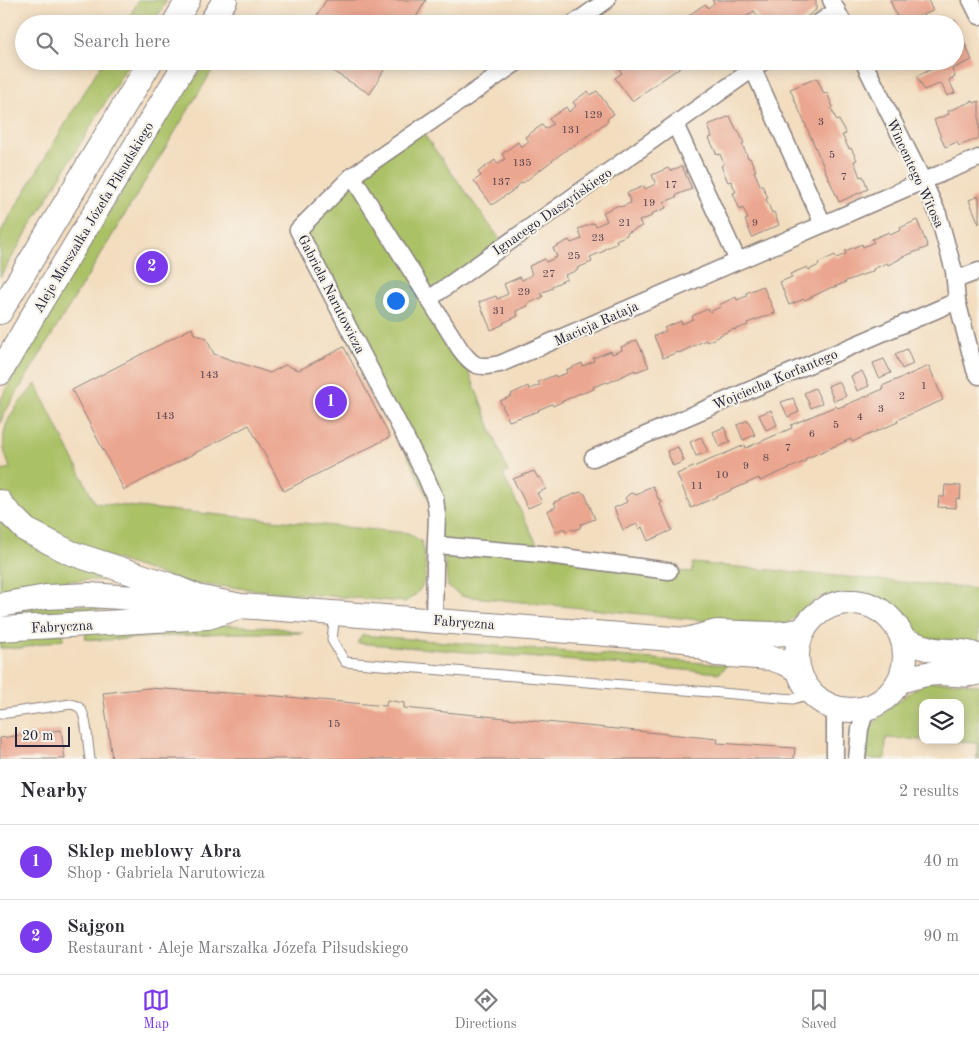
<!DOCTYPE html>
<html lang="en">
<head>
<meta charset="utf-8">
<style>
  body { margin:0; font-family:"Old Standard TT",serif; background:#f2f2f3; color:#2b2b33 }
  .controls { position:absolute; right:15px; bottom:15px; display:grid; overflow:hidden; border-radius:10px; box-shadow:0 2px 12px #0003 }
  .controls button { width:45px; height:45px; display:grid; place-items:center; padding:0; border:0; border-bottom:1px solid #e1e1e2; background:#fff; color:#2b2b33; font:25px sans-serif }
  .scale { position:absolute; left:15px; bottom:12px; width:55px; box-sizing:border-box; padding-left:5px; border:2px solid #22223b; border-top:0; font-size:14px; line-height:18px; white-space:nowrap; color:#22223b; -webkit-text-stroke:4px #f7f3e8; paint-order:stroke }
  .you { position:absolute; left:395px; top:300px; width:18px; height:18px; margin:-12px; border:4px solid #fff; border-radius:50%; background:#1a73e8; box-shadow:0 0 0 8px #1a73e833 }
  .badge { display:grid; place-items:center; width:32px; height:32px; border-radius:50%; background:#7c3aed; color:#fff; font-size:16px; font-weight:700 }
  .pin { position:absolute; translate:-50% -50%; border:2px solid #fff; box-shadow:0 1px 5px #0006 }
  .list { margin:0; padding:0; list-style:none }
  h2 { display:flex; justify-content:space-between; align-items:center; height:65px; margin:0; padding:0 20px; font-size:21px }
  h2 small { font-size:16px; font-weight:400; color:#7c7c81 }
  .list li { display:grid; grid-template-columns:32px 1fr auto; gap:15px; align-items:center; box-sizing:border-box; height:75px; padding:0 20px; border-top:1px solid #e1e1e2 }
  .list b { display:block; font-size:19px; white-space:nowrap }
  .list p { margin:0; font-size:16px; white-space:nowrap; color:#7c7c81 }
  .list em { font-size:16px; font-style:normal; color:#7c7c81 }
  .icon { flex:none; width:28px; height:28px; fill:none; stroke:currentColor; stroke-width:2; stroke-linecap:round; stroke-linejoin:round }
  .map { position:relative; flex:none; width:979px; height:759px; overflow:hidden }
  .search { position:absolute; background:#fff; box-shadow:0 2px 12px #0003; left:15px; right:15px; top:15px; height:55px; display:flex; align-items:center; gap:12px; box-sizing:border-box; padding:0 18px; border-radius:28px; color:#7c7c81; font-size:19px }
  .sheet { height:215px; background:#fff }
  nav { display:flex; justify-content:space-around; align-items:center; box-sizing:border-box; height:70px; border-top:1px solid #e1e1e2; background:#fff; font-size:14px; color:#7c7c81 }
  nav a { display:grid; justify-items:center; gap:2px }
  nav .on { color:#7c3aed }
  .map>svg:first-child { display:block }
  .green { fill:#aac166; stroke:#667250; fill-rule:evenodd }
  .building { fill:#eba68f }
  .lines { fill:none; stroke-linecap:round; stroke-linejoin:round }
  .lane-casing { stroke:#8a807d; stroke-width:11 }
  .street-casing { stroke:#8a807d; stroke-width:19 }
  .secondary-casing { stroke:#8a807d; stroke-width:26 }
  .lane { stroke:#fff; stroke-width:9 }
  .street { stroke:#fff; stroke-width:16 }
  .secondary { stroke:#fff; stroke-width:24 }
  .labels { text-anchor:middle; stroke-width:4.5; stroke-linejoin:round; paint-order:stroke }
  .number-label { font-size:11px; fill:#544350 }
  .street-label { font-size:14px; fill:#22223b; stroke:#f7f3e8 }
</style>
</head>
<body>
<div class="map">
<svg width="979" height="759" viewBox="0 0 979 759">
  <rect width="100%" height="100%" fill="#f7f3e8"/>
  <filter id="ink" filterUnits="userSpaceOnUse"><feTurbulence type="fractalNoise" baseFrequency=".02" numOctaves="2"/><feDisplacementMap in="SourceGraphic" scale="10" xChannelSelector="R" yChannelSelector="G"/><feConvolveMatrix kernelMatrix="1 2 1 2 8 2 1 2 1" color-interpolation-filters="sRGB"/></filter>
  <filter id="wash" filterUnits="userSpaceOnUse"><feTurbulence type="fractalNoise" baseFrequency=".0096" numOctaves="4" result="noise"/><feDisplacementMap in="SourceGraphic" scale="20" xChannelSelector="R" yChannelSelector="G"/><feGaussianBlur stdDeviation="1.12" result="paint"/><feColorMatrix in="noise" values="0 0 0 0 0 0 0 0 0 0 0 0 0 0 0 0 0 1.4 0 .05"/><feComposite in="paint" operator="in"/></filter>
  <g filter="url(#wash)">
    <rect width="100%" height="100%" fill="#f3ddbf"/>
    <!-- green -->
    <path class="green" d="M 139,0 L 167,0 L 153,24 L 125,24 Z
      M 103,61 L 130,61 L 0,277 L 0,233 Z
      M 209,61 L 218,61 L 4,414 L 0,424 L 0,401 L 37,328 L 177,102 L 196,76 Z
      M 420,129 L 504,245 L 429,299 L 460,349 L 508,472 L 503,475 L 542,554 L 669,571 L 692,572 L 693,563 L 979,589 L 979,643 L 924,638 L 909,626 L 896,608 L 869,592 L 819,597 L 786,624 L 720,622 L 462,596 L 448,587 L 443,546 L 437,516 L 298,230 Z
      M 36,384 L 95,503 L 408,533 L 422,542 C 425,559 430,577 418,592 C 415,596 409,599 405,602 L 280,592 L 187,583 L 86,549 L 39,528 L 6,502 L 0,490 L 0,471 L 10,468 C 8,462 5,455 4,449 C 0,420 19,404 36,384 Z
      M 0,516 L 102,572 L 101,580 L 68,581 L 0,590 Z
      M 37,605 L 145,607 L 0,615 Z
      M 229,625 L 278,628 L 303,633 L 225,633 L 106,640 L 85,639 L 86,632 Z
      M 64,633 L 63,639 L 22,648 L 0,648 L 0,637 Z
      M 362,635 L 727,665 L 720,673 L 357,643 Z
      M 927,682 L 963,682 L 979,685 L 979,759 L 977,759 L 977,743 L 886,738 L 885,759 L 861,759 C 863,752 865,743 867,736 C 875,714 908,694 927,682 ZM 923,703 L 960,703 L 960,740 L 923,740 Z"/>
    <g id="blocks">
      <!-- building -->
      <path class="building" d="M 326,0 L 426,0 L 412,24 L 312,24 Z
        M 712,0 L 816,0 L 816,10 L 797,24 L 763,24 L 754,11 L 737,24 L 687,24 L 691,21 L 688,16 L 705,4 L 708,8 L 714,3 Z
        M 890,0 L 928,0 L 933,11 L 900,24 Z
        M 955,20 L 972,60 L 952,69 L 955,77 L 949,80 L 955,93 L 947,96 L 941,83 L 924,90 L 917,76 L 943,64 L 942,61 L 955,61 L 955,24 L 946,24 Z
        M 316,61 L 389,61 L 370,94 Z
        M 628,61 L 686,61 L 679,67 L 679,68 L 632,101 L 615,78 L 622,73 L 618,68 Z
        M 817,78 L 824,94 L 827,93 L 833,107 L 831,108 L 837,121 L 839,120 L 846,134 L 842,135 L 849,149 L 851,148 L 857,160 L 854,161 L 860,177 L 863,176 L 868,189 L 839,202 L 790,89 Z
        M 588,91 L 590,95 L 597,91 L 614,114 L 607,119 L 608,121 L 571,148 L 570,147 L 523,183 L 522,182 L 515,188 L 515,189 L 492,205 L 474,181 L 481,176 L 478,172 L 495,160 L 497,164 L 505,159 L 502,154 L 518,142 L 521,147 L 529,141 L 525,137 L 542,125 L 545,129 L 553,124 L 549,119 L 566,107 L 569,112 L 576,106 L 573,102 Z
        M 973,101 L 974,103 L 979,101 L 979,138 L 959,146 L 957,142 L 945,147 L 934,120 L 949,114 L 948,111 Z
        M 730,116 L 737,131 L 738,130 L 744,143 L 742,144 L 748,158 L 750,158 L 756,171 L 754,171 L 760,185 L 762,185 L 768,198 L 766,199 L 772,213 L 774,212 L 779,225 L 752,237 L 745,220 L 748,219 L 743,208 L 740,210 L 733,193 L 736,192 L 731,181 L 728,182 L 721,166 L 724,164 L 720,154 L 717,155 L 709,138 L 712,137 L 708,125 Z
        M 682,166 L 692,189 L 676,195 L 677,197 L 664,202 L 666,208 L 651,214 L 652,216 L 639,221 L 642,226 L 627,233 L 627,235 L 616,240 L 617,243 L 604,249 L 604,251 L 590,257 L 592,262 L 577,268 L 578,270 L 565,275 L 567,279 L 552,286 L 553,288 L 541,293 L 543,297 L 527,304 L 528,306 L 516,311 L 518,316 L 503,323 L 504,324 L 491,330 L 479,302 L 496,296 L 497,299 L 508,294 L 504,284 L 520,277 L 522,280 L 532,275 L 529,266 L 545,259 L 546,262 L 557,257 L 553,248 L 569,240 L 571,243 L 582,239 L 578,229 L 594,223 L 596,226 L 607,221 L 603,212 L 619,205 L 620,207 L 631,203 L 627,193 L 644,186 L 645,189 L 656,184 L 652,175 L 668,168 L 670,171 Z
        M 979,196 L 979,224 L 969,200 Z
        M 917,220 L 928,247 L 900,258 L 900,259 L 888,265 L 887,263 L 873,269 L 873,271 L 846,281 L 846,282 L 832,288 L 832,287 L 805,300 L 804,299 L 789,305 L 780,282 L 792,277 L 790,274 L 807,267 L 809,270 L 819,265 L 818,263 L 835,255 L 836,258 L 846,254 L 845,251 L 862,244 L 863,247 L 874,242 L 872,239 L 889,232 L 890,235 L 901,230 L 900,228 Z
        M 153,255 L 161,271 L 150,277 L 142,261 Z
        M 763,286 L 775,313 L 747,323 L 748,325 L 734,330 L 734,329 L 720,335 L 720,336 L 707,342 L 706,340 L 679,353 L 678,352 L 663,358 L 654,336 L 666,331 L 664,328 L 681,321 L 682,324 L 693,319 L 692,316 L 708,309 L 710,312 L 720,307 L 719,305 L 736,297 L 737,300 L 747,296 L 746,293 Z
        M 192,328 L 194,334 L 206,338 L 214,354 L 270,373 L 285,365 L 299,370 L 344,347 L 390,437 L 284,491 L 249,425 L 124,490 L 72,390 Z
        M 637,340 L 649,367 L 635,372 L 635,370 L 608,383 L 607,382 L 593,387 L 594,389 L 580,394 L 580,393 L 553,406 L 552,404 L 538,410 L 539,411 L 509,421 L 500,401 L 512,396 L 511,394 L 528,386 L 529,389 L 540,385 L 538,382 L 555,375 L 556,377 L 567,373 L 566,370 L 582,363 L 583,366 L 594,361 L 593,358 L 611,351 L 612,354 L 622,350 L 621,347 Z
        M 907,349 L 913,364 L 902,369 L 895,354 Z
        M 884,359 L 891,373 L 879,378 L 873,363 Z
        M 929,366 L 943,400 L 897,420 L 898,422 L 852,442 L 851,439 L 805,459 L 806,461 L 760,481 L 759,478 L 691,508 L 677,474 L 745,445 L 746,448 L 792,428 L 791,425 L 836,406 L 838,408 L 860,399 L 883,389 L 882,386 Z
        M 862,371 L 869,386 L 857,391 L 851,376 Z
        M 839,381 L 846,396 L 834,401 L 828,386 Z
        M 815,388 L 822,403 L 811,408 L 804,393 Z
        M 793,398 L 799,412 L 788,417 L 781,402 Z
        M 771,410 L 777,425 L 766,430 L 759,415 Z
        M 748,420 L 755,435 L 743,440 L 737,425 Z
        M 724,427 L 730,442 L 719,447 L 713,432 Z
        M 701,437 L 708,452 L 696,456 L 690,442 Z
        M 678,447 L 684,461 L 673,466 L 667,451 Z
        M 534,471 L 538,478 L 540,477 L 546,489 L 537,493 L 542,502 L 528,508 L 513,479 Z
        M 945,485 L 961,486 L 960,499 L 956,498 L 956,508 L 938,507 L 939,497 L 944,497 Z
        M 653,486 L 658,499 L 660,499 L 662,502 L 660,504 L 672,530 L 648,541 L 642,527 L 639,529 L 637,524 L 623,530 L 614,508 L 627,502 L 625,498 L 628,495 L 631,493 L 635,494 L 636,495 L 643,492 L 643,490 Z
        M 580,492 L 585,494 L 595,519 L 581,524 L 580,528 L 574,530 L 571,529 L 565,531 L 564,528 L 556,532 L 547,511 L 556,507 L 554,502 Z
        M 148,688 L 277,696 L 386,706 L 387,700 L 404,703 L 404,708 L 718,739 L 717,743 L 795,748 L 794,759 L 112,759 L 103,693 Z
        M 61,730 L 65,759 L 0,759 L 0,738 Z"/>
    </g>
  </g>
  <g filter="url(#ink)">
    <use href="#blocks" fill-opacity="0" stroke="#8a807d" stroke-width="1"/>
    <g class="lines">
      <defs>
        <path id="lane" d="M 335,613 L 332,640 L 345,662 L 793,699 L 800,697 L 811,692
          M 0,714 L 71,704 C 75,705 79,706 81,710 C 87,717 88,748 90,759"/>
        <path id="street" d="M 831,0 L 844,24
          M 971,0 L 979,16
          M 573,24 L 607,0
          M 817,24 L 837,10
          M 863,61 L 923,181 L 938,214 L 954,271 L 957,301 L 975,370 L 979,376
          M 753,69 L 823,224
          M 675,124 L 738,261
          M 352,176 L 460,349 C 474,368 478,368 500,364 L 923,181 L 979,158
          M 955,280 L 979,271
          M 429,299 L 764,61
          M 593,458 L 680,420 L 957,301
          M 437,545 L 541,554 L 669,571
          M 434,620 L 435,566 L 437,516 L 435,498 L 426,477 L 298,230 L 352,176 L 519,61
          M 832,707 L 835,718 L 835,759
          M 857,759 L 860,729 L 866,709"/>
        <path id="secondary" d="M 174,24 L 188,0
          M 210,24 L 225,0
          M 0,312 L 151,61
          M 0,373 L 39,305 L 187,61
          M 0,502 L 3,507 L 26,530 L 71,553 L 169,585 L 193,595
          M797 656a54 54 0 1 1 108 0a54 54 0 1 1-108 0Z
          M 0,605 L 46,597 L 89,595 L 166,600 L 197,597 L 241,606 L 686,640 L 716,654 L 770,658 L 785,663 L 799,670
          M 0,629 L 208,617 L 239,607
          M 686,640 L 716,632 L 773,634 L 786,633 L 804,630
          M 904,640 C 914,644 924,648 935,650 C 950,652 966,650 979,657
          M 900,681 C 913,677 926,673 939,673 C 952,673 967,677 979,672"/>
      </defs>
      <!-- lane casing -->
      <use href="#lane" class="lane-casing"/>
      <!-- street casing -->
      <use href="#street" class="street-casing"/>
      <!-- secondary casing -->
      <use href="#secondary" class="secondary-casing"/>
      <!-- lane -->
      <use href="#lane" class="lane"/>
      <!-- street -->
      <use href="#street" class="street"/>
      <!-- secondary -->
      <use href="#secondary" class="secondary"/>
    </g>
  </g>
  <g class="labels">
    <!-- number labels -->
    <g class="number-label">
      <text x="593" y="118">129</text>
      <text x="821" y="125">3</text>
      <text x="571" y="133">131</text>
      <text x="832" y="158">5</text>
      <text x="522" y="166">135</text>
      <text x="844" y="180">7</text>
      <text x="501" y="185">137</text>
      <text x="671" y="188">17</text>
      <text x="649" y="206">19</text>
      <text x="625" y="226">21</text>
      <text x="755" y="226">9</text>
      <text x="598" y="241">23</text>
      <text x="574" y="259">25</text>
      <text x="549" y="277">27</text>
      <text x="524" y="295">29</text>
      <text x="499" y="314">31</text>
      <text x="209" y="378">143</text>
      <text x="924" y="389">1</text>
      <text x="902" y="399">2</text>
      <text x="881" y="412">3</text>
      <text x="165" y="419">143</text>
      <text x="860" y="420">4</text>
      <text x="836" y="428">5</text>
      <text x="812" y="437">6</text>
      <text x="788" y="451">7</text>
      <text x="766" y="461">8</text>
      <text x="746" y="469">9</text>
      <text x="722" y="478">10</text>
      <text x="697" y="489">11</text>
      <text x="334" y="727">15</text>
    </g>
    <!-- street labels -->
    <g class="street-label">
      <text transform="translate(916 173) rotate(65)" y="5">Wincentego Witosa</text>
      <text transform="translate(552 211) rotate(-35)" y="5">Ignacego Daszyńskiego</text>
      <text transform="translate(93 217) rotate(-59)" y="5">Aleje Marszałka Józefa Piłsudskiego</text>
      <text transform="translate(332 294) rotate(63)" y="5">Gabriela Narutowicza</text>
      <text transform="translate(596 323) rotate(-24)" y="5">Macieja Rataja</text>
      <text transform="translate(775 379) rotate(-23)" y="5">Wojciecha Korfantego</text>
      <text transform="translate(464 622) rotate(4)" y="5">Fabryczna</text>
      <text transform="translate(62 626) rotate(-3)" y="5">Fabryczna</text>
    </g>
  </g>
</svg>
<div class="controls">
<button><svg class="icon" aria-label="layers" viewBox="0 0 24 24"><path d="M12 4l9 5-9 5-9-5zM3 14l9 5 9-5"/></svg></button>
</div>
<div class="scale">20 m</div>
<div class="you"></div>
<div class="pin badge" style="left:331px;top:402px">1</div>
<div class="pin badge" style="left:152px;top:267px">2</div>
<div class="search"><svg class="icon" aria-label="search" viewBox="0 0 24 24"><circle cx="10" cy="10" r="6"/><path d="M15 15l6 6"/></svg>Search here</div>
</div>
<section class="sheet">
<h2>Nearby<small>2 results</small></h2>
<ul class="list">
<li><span class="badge">1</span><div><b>Sklep meblowy Abra</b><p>Shop · Gabriela Narutowicza</p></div><em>40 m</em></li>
<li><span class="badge">2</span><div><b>Sajgon</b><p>Restaurant · Aleje Marszałka Józefa Piłsudskiego</p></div><em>90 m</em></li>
</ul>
</section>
<nav>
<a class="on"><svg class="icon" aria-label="map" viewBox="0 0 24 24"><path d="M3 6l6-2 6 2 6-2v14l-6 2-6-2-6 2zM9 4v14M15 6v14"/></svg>Map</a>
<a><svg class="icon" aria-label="directions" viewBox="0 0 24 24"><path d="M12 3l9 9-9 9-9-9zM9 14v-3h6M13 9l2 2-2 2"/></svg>Directions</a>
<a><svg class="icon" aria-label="saved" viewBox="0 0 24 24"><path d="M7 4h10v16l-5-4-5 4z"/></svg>Saved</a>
</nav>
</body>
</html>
